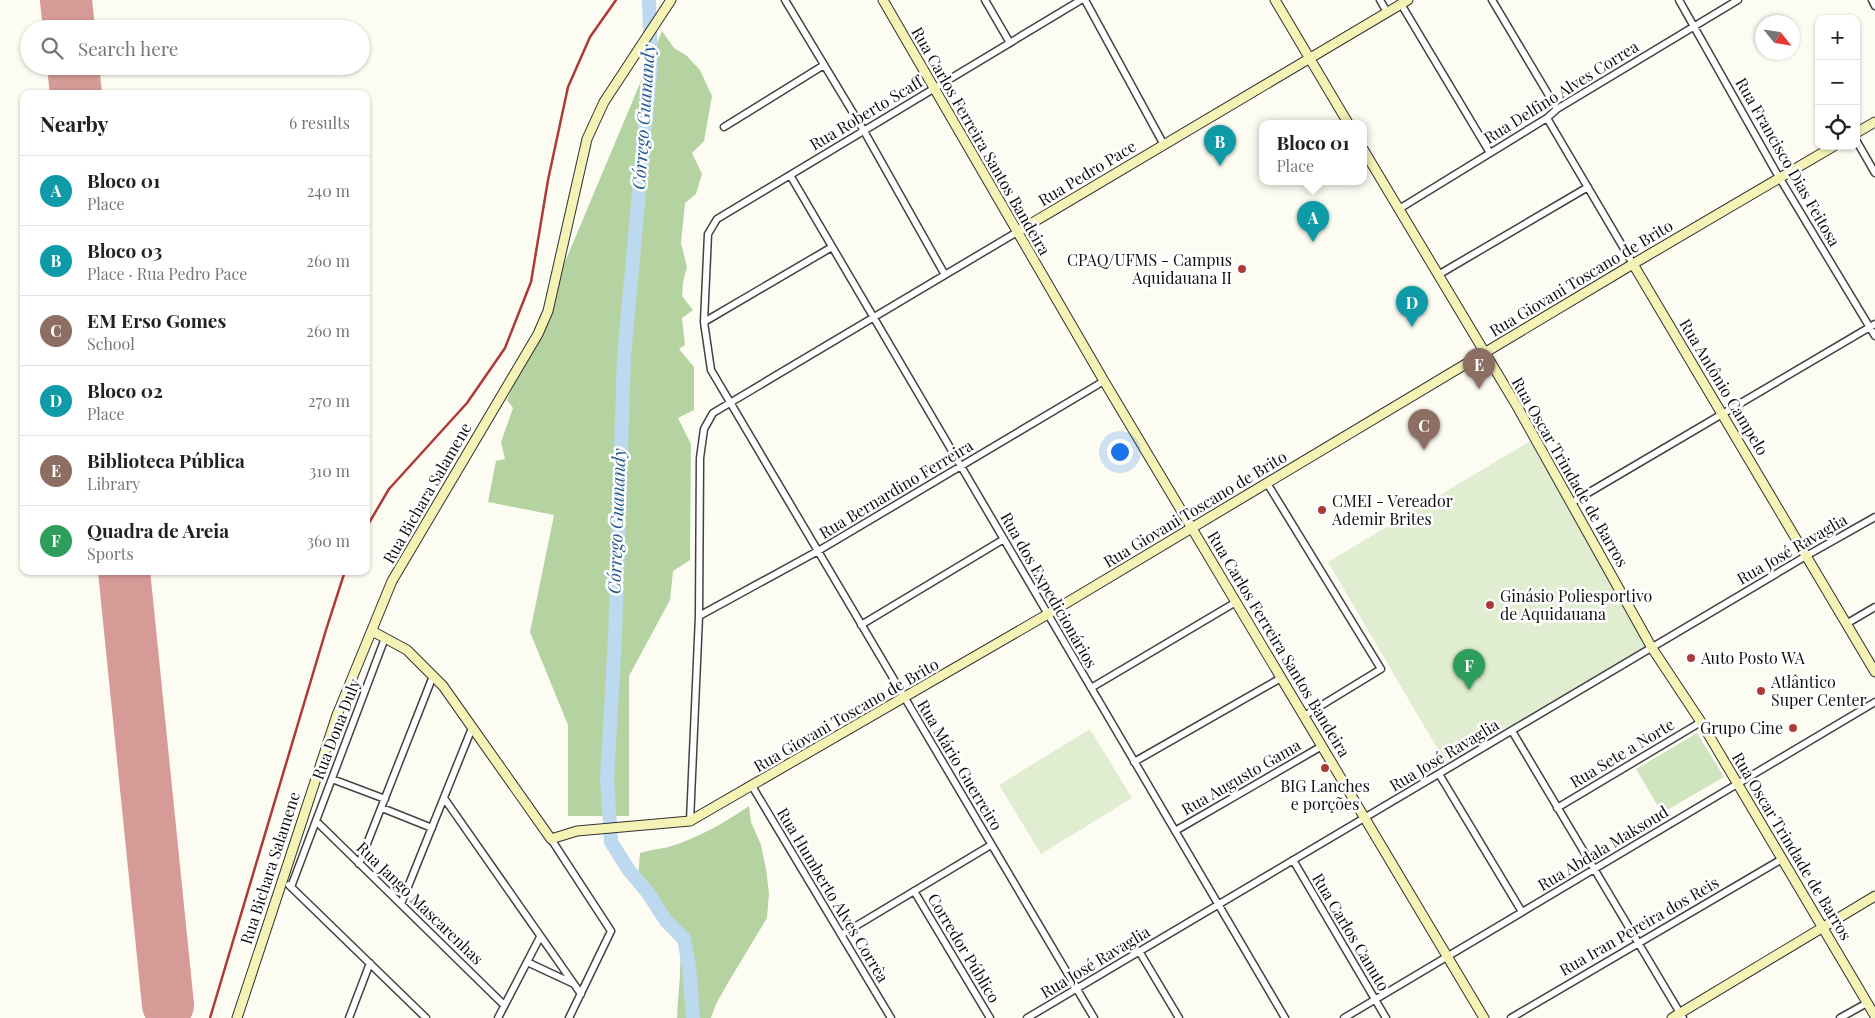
<!DOCTYPE html>
<html lang="en">
<head>
<meta charset="utf-8">
<style>
  body { margin:0; font-family:"Playfair Display",serif; background:#f2f2f2; color:#222 }
  .controls { position:absolute; right:15px; top:15px; display:grid; overflow:hidden; border-radius:10px; box-shadow:0 1px 4px #0004 }
  .controls button { width:45px; height:45px; display:grid; place-items:center; padding:0; border:0; border-bottom:1px solid #e0e0e0; background:#fff; color:#222; font:25px sans-serif }
  .compass { position:absolute; left:1755px; top:15px; width:45px; height:45px; border-radius:50%; background:#fff; box-shadow:0 1px 4px #0004; rotate:120deg }
  .you { position:absolute; left:1119px; top:451px; width:18px; height:18px; margin:-12px; border:4px solid #fff; border-radius:50%; background:#1a73e8; box-shadow:0 0 0 8px #1a73e833 }
  .badge { display:grid; place-items:center; width:32px; height:32px; border-radius:50%; background:#0f766e; color:#fff; font-size:16px; font-weight:700 }
  .pin { position:absolute; translate:-50% -41px; filter:drop-shadow(0 1px 2px #0008) }
  .pin::after { content:''; position:absolute; top:26px; width:18px; height:15px; background:inherit; clip-path:polygon(0 0,100% 0,50% 100%) }
  .popup { position:absolute; left:1259px; top:120px; width:108px; height:65px; box-sizing:border-box; display:grid; place-content:center; border-radius:10px; background:#fff; filter:drop-shadow(0 1px 4px #0005); font-size:16px; white-space:nowrap; color:#767676 }
  .popup b { font-size:19px; color:#222 }
  .popup::after { content:''; position:absolute; left:50%; top:100%; margin-left:-10px; border:10px solid transparent; border-top-color:#fff }
  .list { margin:0; padding:0; list-style:none }
  h2 { display:flex; justify-content:space-between; align-items:center; height:65px; margin:0; padding:0 20px; font-size:21px }
  h2 small { font-size:16px; font-weight:400; color:#767676 }
  .list li { display:grid; grid-template-columns:32px 1fr auto; gap:15px; align-items:center; box-sizing:border-box; height:70px; padding:0 20px; border-top:1px solid #e0e0e0 }
  .list b { display:block; font-size:19px; white-space:nowrap }
  .list p { margin:0; font-size:16px; white-space:nowrap; color:#767676 }
  .list em { font-size:16px; font-style:normal; color:#767676 }
  .icon { flex:none; width:28px; height:28px; fill:none; stroke:currentColor; stroke-width:2; stroke-linecap:round; stroke-linejoin:round }
  .map { position:relative; flex:none; width:1875px; height:1018px; overflow:hidden }
  .search { position:absolute; background:#fff; box-shadow:0 1px 4px #0004; left:20px; top:20px; width:350px; height:55px; display:flex; align-items:center; gap:12px; box-sizing:border-box; padding:0 18px; border-radius:28px; color:#767676; font-size:19px }
  .panel { position:absolute; background:#fff; box-shadow:0 1px 4px #0004; left:20px; top:90px; width:350px; height:485px; border-radius:10px }
  .map>svg:first-child { display:block }
  .green { fill:#d0e4c0 }
  .forest { fill:#b4d3a1 }
  .pitch { fill:#e1edd0 }
  .lines { fill:none; stroke-linecap:round; stroke-linejoin:round }
  .river { stroke:#bdd9ef; stroke-width:14 }
  .runway { stroke:#d69b96; stroke-width:52 }
  .street-casing { stroke:#424242; stroke-width:9 }
  .secondary-casing { stroke:#313131; stroke-width:11 }
  .street { stroke:#fff; stroke-width:6 }
  .secondary { stroke:#f5f2b6; stroke-width:9 }
  .rail { stroke:#ae3a38; stroke-width:2.5 }
  .poi-dot { fill:#ae3a38; stroke:#fff; stroke-width:2 }
  .labels { text-anchor:middle; stroke-width:5; stroke-linejoin:round; paint-order:stroke }
  .street-label { font-size:16px; fill:#0f0f0f; stroke:#fff }
  .poi-label { font-size:16px; fill:#0f0f0f; stroke:#fff; text-anchor:start }
  .water-label { font-size:18px; font-style:italic; fill:#275c92; stroke:#fff }
</style>
</head>
<body>
<div class="map">
<svg width="1875" height="1018" viewBox="0 0 1875 1018">
  <rect width="100%" height="100%" fill="#fdfcf3"/>
  <!-- green -->
  <path class="green" d="M 1697,733 L 1724,777 L 1662,813 L 1636,769 Z"/>
  <!-- forest -->
  <path class="forest" d="M 662,31 L 674,48 L 687,56 L 700,70 L 712,96 L 704,141 L 692,153 L 702,174 L 696,194 L 685,203 L 681,243 L 687,267 L 683,282 L 682,296 L 693,310 L 682,318 L 685,345 L 679,349 L 694,367 L 694,410 L 678,418 L 691,444 L 690,560 L 673,571 L 670,600 L 629,676 L 629,816 L 568,816 L 568,725 L 530,632 L 554,515 L 488,502 L 496,461 L 505,459 L 501,442 L 513,408 L 507,400 Z
    M 749,806 L 751,822 L 761,845 L 766,869 L 769,893 L 767,918 L 729,981 L 716,1004 L 711,1018 L 677,1018 C 678,983 688,944 668,912 C 660,899 649,888 638,877 L 640,853 C 652,849 664,849 675,845 C 703,835 724,823 749,806 Z"/>
  <!-- pitch -->
  <path class="pitch" d="M 1530,441 L 1652,648 L 1447,765 L 1328,562 Z
    M 1090,729 L 1132,798 L 1041,854 L 999,785 Z"/>
  <g class="lines">
    <!-- river -->
    <path class="river" d="M 649,0 L 651,62 L 624,356 L 615,638 L 607,779 L 611,842 L 628,869 L 648,893 L 666,921 L 684,939 L 689,966 L 693,1018"/>
    <!-- runway -->
    <path class="runway" d="M 66,0 L 69,29
      M 73,66 L 76,94
      M 124,571 L 168,1005"/>
    <defs>
      <path id="street" d="M 785,0 L 864,131 L 945,275
        M 985,0 L 1010,43
        M 1085,0 L 1164,145
        M 1380,0 L 1387,12
        M 1492,0 L 1557,109
        M 1679,0 L 1776,172 L 1875,336
        M 1872,0 L 1875,6
        M 1401,4 L 1490,153
        M 1547,118 L 1633,264
        M 724,127 L 824,65
        M 1856,140 L 1875,173
        M 790,175 L 1285,1018
        M 1399,209 L 1547,118 L 1557,109 L 1738,0
        M 832,247 L 704,322 L 711,370 L 1094,1018
        M 1438,275 L 1588,187
        M 704,322 L 708,234 L 717,219 L 1081,0
        M 1267,483 L 1381,669 L 1304,716
        M 1571,503 L 1875,324
        M 699,616 L 818,551 L 1104,381
        M 1846,624 L 1875,607
        M 861,625 L 1004,539
        M 1091,688 L 1236,602
        M 1512,731 L 1683,1018
        M 1134,762 L 1281,678
        M 1439,774 L 1522,912
        M 332,779 L 385,799
        M 752,786 L 891,1018
        M 444,798 L 581,994
        M 382,808 L 432,828
        M 1557,808 L 1701,722
        M 316,821 L 504,1005
        M 690,821 L 699,616 L 700,458 L 704,429 L 713,413 L 1017,232
        M 1175,831 L 1322,746
        M 551,839 L 611,931 L 569,1018
        M 1293,860 L 1386,1018
        M 359,864 L 433,676
        M 289,885 L 426,1018
        M 291,887 L 385,638
        M 914,891 L 990,1018
        M 401,904 L 472,728
        M 841,935 L 991,845
        M 1139,951 L 1179,1018
        M 527,962 L 572,983
        M 349,1018 L 370,963
        M 498,1018 L 540,937
        M 1027,1018 L 1806,556 L 1875,517
        M 1344,1018 L 1875,702
        M 1511,1018 L 1782,859
        M 1840,1018 L 1867,1003"/>
      <path id="secondary" d="M 883,0 L 1104,381 L 1484,1018
        M 1275,0 L 1348,123
        M 1856,133 L 1875,122
        M 1363,149 L 1518,408 L 1652,648 L 1701,722 L 1875,1016
        M 1017,232 L 1408,0
        M 1633,264 L 1875,672
        M 372,631 L 407,650 L 443,686 L 551,839 L 577,831 L 690,821 L 1048,614 L 1633,264 L 1834,146
        M 237,1018 L 337,715 L 392,581 L 538,334 L 548,311 L 587,139 L 604,102 L 671,0
        M 1672,1018 L 1875,896"/>
    </defs>
    <!-- street casing -->
    <use href="#street" class="street-casing"/>
    <!-- secondary casing -->
    <use href="#secondary" class="secondary-casing"/>
    <!-- street -->
    <use href="#street" class="street"/>
    <!-- secondary -->
    <use href="#secondary" class="secondary"/>
    <!-- rail -->
    <path class="rail" d="M 366,528 L 389,489 L 467,403 L 505,348 L 531,282 L 548,180 L 568,87 L 590,37 L 616,0
      M 210,1018 L 326,630 L 345,571"/>
  </g>
  <!-- markers -->
  <g class="poi-dot">
    <circle cx="1242" cy="269" r="5"/>
    <circle cx="1322" cy="510" r="5"/>
    <circle cx="1490" cy="605" r="5"/>
    <circle cx="1691" cy="658" r="5"/>
    <circle cx="1761" cy="691" r="5"/>
    <circle cx="1793" cy="728" r="5"/>
    <circle cx="1325" cy="768" r="5"/>
  </g>
  <g class="labels">
    <!-- street labels -->
    <g class="street-label">
      <text transform="translate(1561 92) rotate(-32)" y="6">Rua Delfino Alves Correa</text>
      <text transform="translate(866 113) rotate(-31)" y="6">Rua Roberto Scaff</text>
      <text transform="translate(981 141) rotate(60)" y="6">Rua Carlos Ferreira Santos Bandeira</text>
      <text transform="translate(1788 162) rotate(60)" y="6">Rua Francisco Dias Feitosa</text>
      <text transform="translate(1087 173) rotate(-31)" y="6">Rua Pedro Pace</text>
      <text transform="translate(1581 278) rotate(-31)" y="6">Rua Giovani Toscano de Brito</text>
      <text transform="translate(1724 387) rotate(59)" y="6">Rua Antônio Campelo</text>
      <text transform="translate(1570 472) rotate(60)" y="6">Rua Oscar Trindade de Barros</text>
      <text transform="translate(896 489) rotate(-31)" y="6">Rua Bernardino Ferreira</text>
      <text transform="translate(427 493) rotate(-60)" y="6">Rua Bichara Salamene</text>
      <text transform="translate(1195 509) rotate(-31)" y="6">Rua Giovani Toscano de Brito</text>
      <text transform="translate(1792 549) rotate(-30)" y="6">Rua José Ravaglia</text>
      <text transform="translate(1049 590) rotate(60)" y="6">Rua dos Expedicionários</text>
      <text transform="translate(1279 644) rotate(59)" y="6">Rua Carlos Ferreira Santos Bandeira</text>
      <text transform="translate(846 715) rotate(-30)" y="6">Rua Giovani Toscano de Brito</text>
      <text transform="translate(336 729) rotate(-69)" y="6">Rua Dona Duly</text>
      <text transform="translate(1622 753) rotate(-31)" y="6">Rua Sete a Norte</text>
      <text transform="translate(1444 755) rotate(-31)" y="6">Rua José Ravaglia</text>
      <text transform="translate(960 765) rotate(59)" y="6">Rua Mário Guerreiro</text>
      <text transform="translate(1241 777) rotate(-30)" y="6">Rua Augusto Gama</text>
      <text transform="translate(1792 846) rotate(59)" y="6">Rua Oscar Trindade de Barros</text>
      <text transform="translate(1603 848) rotate(-31)" y="6">Rua Abdala Maksoud</text>
      <text transform="translate(270 868) rotate(-72)" y="6">Rua Bichara Salamene</text>
      <text transform="translate(833 895) rotate(59)" y="6">Rua Humberto Alves Corrêa</text>
      <text transform="translate(420 903) rotate(44)" y="6">Rua Jango Mascarenhas</text>
      <text transform="translate(1639 926) rotate(-30)" y="6">Rua Iran Pereira dos Reis</text>
      <text transform="translate(1351 932) rotate(59)" y="6">Rua Carlos Canuto</text>
      <text transform="translate(964 948) rotate(59)" y="6">Corredor Público</text>
      <text transform="translate(1095 962) rotate(-31)" y="6">Rua José Ravaglia</text>
    </g>
    <!-- poi labels -->
    <g class="poi-label">
      <text x="1232" y="266" text-anchor="end">CPAQ/UFMS - Campus<tspan x="1232" dy="18">Aquidauana II</tspan></text>
      <text x="1332" y="507">CMEI - Vereador<tspan x="1332" dy="18">Ademir Brites</tspan></text>
      <text x="1500" y="602">Ginásio Poliesportivo<tspan x="1500" dy="18">de Aquidauana</tspan></text>
      <text x="1701" y="664">Auto Posto WA</text>
      <text x="1771" y="688">Atlântico<tspan x="1771" dy="18">Super Center</tspan></text>
      <text x="1783" y="734" text-anchor="end">Grupo Cine</text>
      <text x="1325" y="792" text-anchor="middle">BIG Lanches<tspan x="1325" dy="18">e porções</tspan></text>
    </g>
    <!-- water labels -->
    <g class="water-label">
      <text transform="translate(644 117) rotate(-86)" y="6">Córrego Guanandy</text>
      <text transform="translate(617 521) rotate(-88)" y="6">Córrego Guanandy</text>
    </g>
  </g>
</svg>
<div class="controls">
<button>+</button>
<button>−</button>
<button><svg class="icon" aria-label="locate" viewBox="0 0 24 24"><circle cx="12" cy="12" r="6"/><path d="M12 2v4M12 18v4M2 12h4M18 12h4"/></svg></button>
</div>
<svg class="compass" viewBox="-18 -18 36 36"><path d="M0-13l5 13h-10z" fill="#e53935"/><path d="M0 13l5-13h-10z" fill="#767676"/></svg>
<div class="you"></div>
<div class="pin badge" style="left:1313px;top:242px;background:#0f9aa8">A</div>
<div class="popup"><b>Bloco 01</b>Place</div>
<div class="pin badge" style="left:1220px;top:166px;background:#0f9aa8">B</div>
<div class="pin badge" style="left:1424px;top:450px;background:#8d6e63">C</div>
<div class="pin badge" style="left:1412px;top:327px;background:#0f9aa8">D</div>
<div class="pin badge" style="left:1479px;top:389px;background:#8d6e63">E</div>
<div class="pin badge" style="left:1469px;top:690px;background:#2e9e5b">F</div>
<div class="search"><svg class="icon" aria-label="search" viewBox="0 0 24 24"><circle cx="10" cy="10" r="6"/><path d="M15 15l6 6"/></svg>Search here</div>
<section class="panel">
<h2>Nearby<small>6 results</small></h2>
<ul class="list">
<li><span class="badge" style="background:#0f9aa8">A</span><div><b>Bloco 01</b><p>Place</p></div><em>240 m</em></li>
<li><span class="badge" style="background:#0f9aa8">B</span><div><b>Bloco 03</b><p>Place · Rua Pedro Pace</p></div><em>260 m</em></li>
<li><span class="badge" style="background:#8d6e63">C</span><div><b>EM Erso Gomes</b><p>School</p></div><em>260 m</em></li>
<li><span class="badge" style="background:#0f9aa8">D</span><div><b>Bloco 02</b><p>Place</p></div><em>270 m</em></li>
<li><span class="badge" style="background:#8d6e63">E</span><div><b>Biblioteca Pública</b><p>Library</p></div><em>310 m</em></li>
<li><span class="badge" style="background:#2e9e5b">F</span><div><b>Quadra de Areia</b><p>Sports</p></div><em>360 m</em></li>
</ul>
</section>
</div>
</body>
</html>
